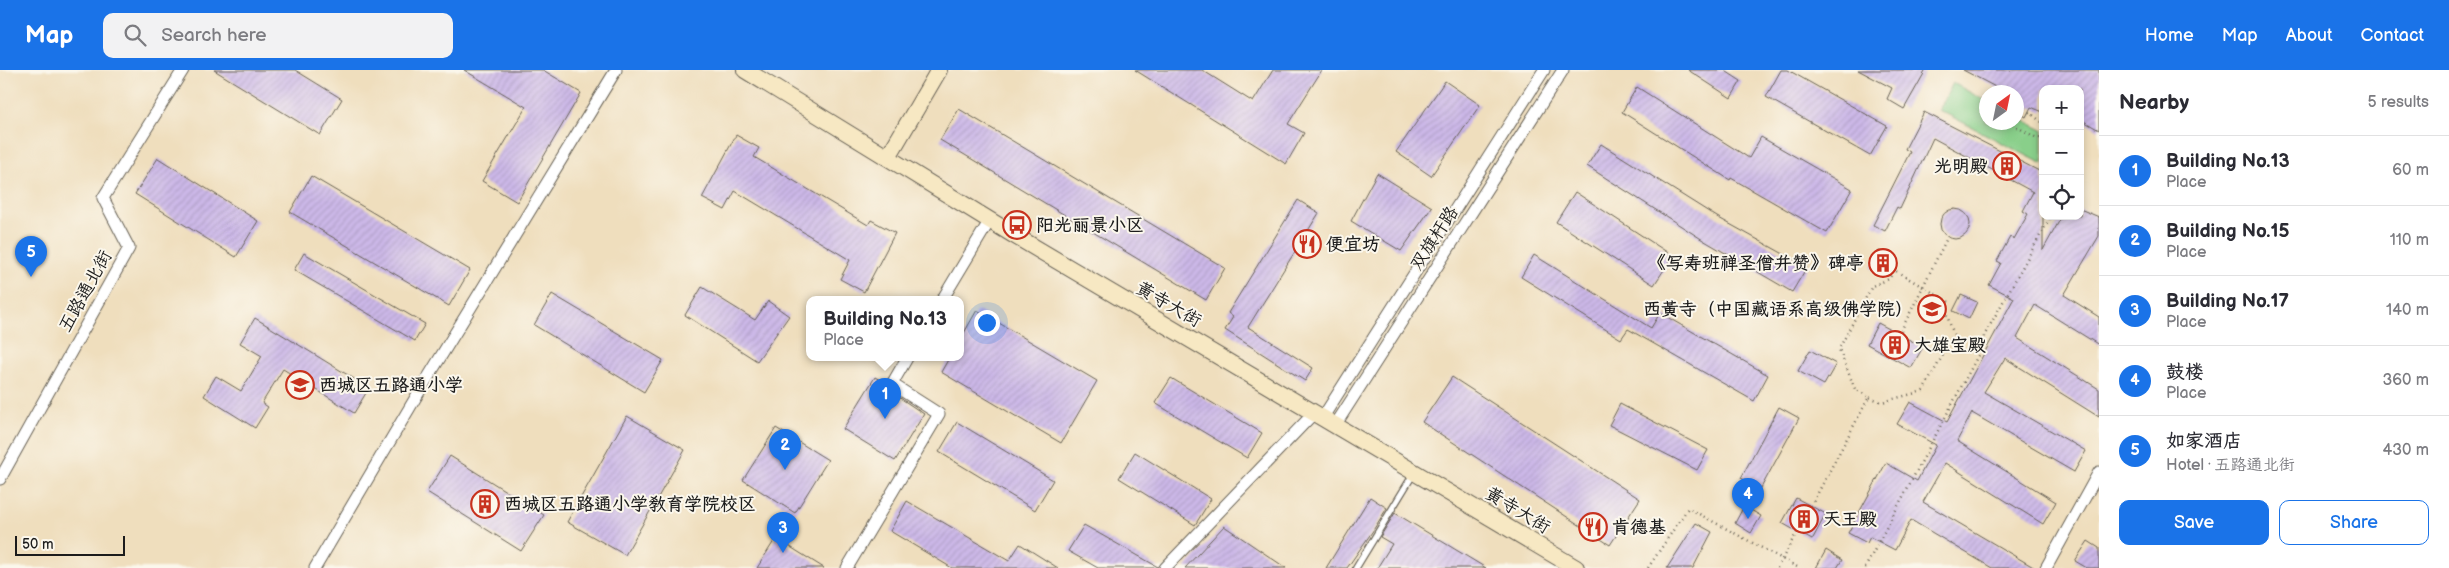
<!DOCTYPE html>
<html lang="en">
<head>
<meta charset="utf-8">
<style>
  body { margin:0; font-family:"Balsamiq Sans","LXGW WenKai TC",sans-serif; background:#f2f2f3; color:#2b2b33 }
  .controls { position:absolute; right:15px; top:15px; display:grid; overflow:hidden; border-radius:10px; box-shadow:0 2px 8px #0003 }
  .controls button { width:45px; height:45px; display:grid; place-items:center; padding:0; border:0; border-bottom:1px solid #e1e1e2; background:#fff; color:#2b2b33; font:25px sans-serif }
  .compass { position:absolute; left:1979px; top:15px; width:45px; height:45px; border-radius:50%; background:#fff; box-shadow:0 2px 8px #0003; rotate:33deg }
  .scale { position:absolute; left:15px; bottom:12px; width:110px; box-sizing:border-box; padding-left:5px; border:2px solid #1c1c1c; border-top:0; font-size:14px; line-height:18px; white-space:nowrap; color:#1c1c1c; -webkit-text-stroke:4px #fbf7ec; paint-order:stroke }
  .you { position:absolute; left:986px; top:252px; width:18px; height:18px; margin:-12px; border:4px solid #fff; border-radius:50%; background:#1a73e8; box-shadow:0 0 0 8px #1a73e833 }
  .badge { display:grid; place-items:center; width:32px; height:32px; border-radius:50%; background:#1a73e8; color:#fff; font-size:16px; font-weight:700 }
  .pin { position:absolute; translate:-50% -41px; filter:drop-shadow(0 1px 2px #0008) }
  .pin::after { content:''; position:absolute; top:26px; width:18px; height:15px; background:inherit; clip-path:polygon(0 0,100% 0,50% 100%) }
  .popup { position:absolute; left:806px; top:226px; width:158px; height:65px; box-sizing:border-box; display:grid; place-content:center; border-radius:10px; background:#fff; filter:drop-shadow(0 1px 4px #0005); font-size:16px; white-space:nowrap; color:#7c7c81 }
  .popup b { font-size:19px; color:#2b2b33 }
  .popup::after { content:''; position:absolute; left:50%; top:100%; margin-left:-10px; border:10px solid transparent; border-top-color:#fff }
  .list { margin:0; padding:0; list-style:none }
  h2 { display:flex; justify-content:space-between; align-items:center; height:65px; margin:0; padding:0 20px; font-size:21px }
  h2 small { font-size:16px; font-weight:400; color:#7c7c81 }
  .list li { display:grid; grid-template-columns:32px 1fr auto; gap:15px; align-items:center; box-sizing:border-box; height:70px; padding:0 20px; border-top:1px solid #e1e1e2 }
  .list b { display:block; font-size:19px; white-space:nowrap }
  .list p { margin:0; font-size:16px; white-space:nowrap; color:#7c7c81 }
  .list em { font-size:16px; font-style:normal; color:#7c7c81 }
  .actions { display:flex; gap:10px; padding:15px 20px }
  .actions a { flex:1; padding:11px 0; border:1px solid #1a73e8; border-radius:10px; text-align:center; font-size:18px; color:#1a73e8 }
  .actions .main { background:#1a73e8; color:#fff }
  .icon { flex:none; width:28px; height:28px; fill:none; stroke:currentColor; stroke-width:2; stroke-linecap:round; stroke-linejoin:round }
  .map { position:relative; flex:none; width:2099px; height:498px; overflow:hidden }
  header { display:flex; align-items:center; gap:30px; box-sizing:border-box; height:70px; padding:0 25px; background:#1a73e8; color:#fff }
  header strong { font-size:24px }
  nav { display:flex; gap:28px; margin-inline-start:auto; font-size:18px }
  .search { width:350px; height:45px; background:#f2f2f3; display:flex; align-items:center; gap:12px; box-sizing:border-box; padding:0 18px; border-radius:10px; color:#7c7c81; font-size:19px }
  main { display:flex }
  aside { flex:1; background:#fff }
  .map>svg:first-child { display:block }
  .green { fill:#89cf8a; stroke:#527653 }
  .building { fill:url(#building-hatch) }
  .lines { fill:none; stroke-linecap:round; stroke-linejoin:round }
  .lane-casing { stroke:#666054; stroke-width:8 }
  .street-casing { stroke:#666054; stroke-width:13 }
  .secondary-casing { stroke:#666054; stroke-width:18 }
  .path { stroke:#666054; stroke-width:2.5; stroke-dasharray:1 4; stroke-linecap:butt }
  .lane { stroke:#fff; stroke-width:5.5 }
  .street { stroke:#fff; stroke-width:11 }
  .secondary { stroke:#f7e8c3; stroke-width:16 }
  .labels { text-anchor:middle; stroke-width:4; stroke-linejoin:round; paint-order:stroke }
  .poi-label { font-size:18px; font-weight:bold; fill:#1c1c1c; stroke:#fbf7ec; text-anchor:start }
  .street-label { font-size:18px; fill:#1c1c1c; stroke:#fbf7ec }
</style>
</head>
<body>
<header>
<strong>Map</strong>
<div class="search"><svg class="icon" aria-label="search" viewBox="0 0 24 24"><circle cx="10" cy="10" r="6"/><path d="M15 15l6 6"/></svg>Search here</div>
<nav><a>Home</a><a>Map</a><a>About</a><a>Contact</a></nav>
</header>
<main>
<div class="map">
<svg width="2099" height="498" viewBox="0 0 2099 498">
  <defs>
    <pattern id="building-hatch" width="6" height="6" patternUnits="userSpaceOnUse" patternTransform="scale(1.25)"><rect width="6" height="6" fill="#ccb8e8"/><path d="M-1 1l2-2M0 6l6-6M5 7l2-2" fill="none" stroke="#af9ec6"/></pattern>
  </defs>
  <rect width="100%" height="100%" fill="#fbf7ec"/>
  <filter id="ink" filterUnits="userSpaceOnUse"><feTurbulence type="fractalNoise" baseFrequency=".02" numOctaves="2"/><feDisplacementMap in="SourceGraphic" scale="10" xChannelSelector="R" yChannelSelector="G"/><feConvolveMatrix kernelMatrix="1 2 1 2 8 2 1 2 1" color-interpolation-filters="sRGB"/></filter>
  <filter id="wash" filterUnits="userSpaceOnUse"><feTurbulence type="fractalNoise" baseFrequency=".0096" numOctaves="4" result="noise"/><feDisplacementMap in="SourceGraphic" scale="20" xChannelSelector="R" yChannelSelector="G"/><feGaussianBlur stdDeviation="1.12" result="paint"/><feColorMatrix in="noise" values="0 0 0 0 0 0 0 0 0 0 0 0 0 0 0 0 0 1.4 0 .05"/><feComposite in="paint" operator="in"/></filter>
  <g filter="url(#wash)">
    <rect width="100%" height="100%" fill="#efdebd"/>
    <!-- green -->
    <path class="green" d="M 1953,13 L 1986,31 L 1986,52 L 2016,52 L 2017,47 L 2043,60 L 2043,94 L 1939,40 Z"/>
    <g id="blocks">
      <!-- building -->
      <path class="building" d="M 214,0 L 295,0 L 342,29 L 320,65 Z
        M 464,0 L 543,0 L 581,23 L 517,132 L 482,111 L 526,37 Z
        M 1135,0 L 1202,0 L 1253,32 L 1273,0 L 1322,0 L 1288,54 L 1304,63 L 1286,94 Z
        M 1688,0 L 1724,0 L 1741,11 L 1731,28 Z
        M 1781,0 L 1788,0 L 1887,56 L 1870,86 L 1766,27 Z
        M 1858,0 L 1926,0 L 1904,39 L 1887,29 L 1892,18 Z
        M 1963,0 L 2099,0 L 2099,60 L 2080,49 L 2080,19 L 2043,19 L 2043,42 L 2031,37 L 2026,47 L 2016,41 L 2016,22 L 2005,22 Z
        M 1445,11 L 1480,35 L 1431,106 L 1396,82 Z
        M 1637,17 L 1749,88 L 1761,67 L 1852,119 L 1827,163 L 1731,108 L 1730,110 L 1622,42 Z
        M 959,39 L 1225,198 L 1206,230 L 940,70 Z
        M 1924,42 L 2043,103 L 2043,180 L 2062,146 L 2080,146 L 2080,139 L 2099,147 L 2099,166 L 2064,225 L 2099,247 L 2099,275 L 2035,235 L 2017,268 L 2099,319 L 2099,347 L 2005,288 L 1984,322 L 2086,381 L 2074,402 L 1972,343 L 1957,371 L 2056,432 L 2043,454 L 1945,393 L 1923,432 L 2035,498 L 1992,498 L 1911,450 L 1895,480 L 1870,467 L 1867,473 L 1848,463 L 1886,393 L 1917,411 L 1936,375 L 1897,354 L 1910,332 L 1947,352 L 2014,228 L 1989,215 L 2001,193 L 1997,191 L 2010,167 L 2014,169 L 2028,144 L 2023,141 L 2033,122 L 1933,68 L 1900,139 L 1897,137 L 1885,161 L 1873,155 L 1910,82 L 1905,79 Z
        M 736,65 L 759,78 L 754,87 L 868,155 L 871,150 L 895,163 L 864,222 L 840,209 L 850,190 L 735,121 L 725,140 L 702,128 Z
        M 1601,74 L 1717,147 L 1807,197 L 1792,222 L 1703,170 L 1587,96 Z
        M 158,88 L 258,151 L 236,187 L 135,124 Z
        M 1377,103 L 1432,137 L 1401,181 L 1351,151 Z
        M 311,106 L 470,200 L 449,236 L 290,142 Z
        M 1575,122 L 1673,186 L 1654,215 L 1556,152 Z
        M 1298,130 L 1319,143 L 1248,257 L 1313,298 L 1305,311 L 1225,260 L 1233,247 L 1228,243 Z
        M1940 154a15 15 0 1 1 30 0a15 15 0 1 1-30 0Z
        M 1879,181 L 1896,188 L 1888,206 L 1871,198 Z
        M 304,183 L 425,254 L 415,271 L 294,200 Z
        M 1534,185 L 1651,258 L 1660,243 L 1768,305 L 1754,331 L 1628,259 L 1621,269 L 1521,207 Z
        M 702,217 L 755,250 L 768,231 L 789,246 L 757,291 L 685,245 Z
        M 552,224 L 663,290 L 644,322 L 534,255 Z
        M 1961,225 L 1977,232 L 1969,249 L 1953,241 Z
        M 977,240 L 1097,311 L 1061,373 L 941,302 L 949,288 L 960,288 L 960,270 Z
        M 255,248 L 369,318 L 354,343 L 283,299 L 262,333 L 268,337 L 255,358 L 204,326 L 216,306 L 241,321 L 262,286 L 240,273 Z
        M 1878,253 L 1923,277 L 1911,298 L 1867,274 Z
        M 1810,280 L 1836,294 L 1824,315 L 1798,301 Z
        M 875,307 L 885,313 L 888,320 L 924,344 L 895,391 L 843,359 Z
        M 1452,307 L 1640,429 L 1610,475 L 1422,352 Z
        M 1171,308 L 1262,363 L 1247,388 L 1155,333 Z
        M 1620,334 L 1708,380 L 1697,400 L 1609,355 Z
        M 1779,337 L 1799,348 L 1761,418 L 1741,408 Z
        M 627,346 L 685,380 L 625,485 L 567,452 Z
        M 957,352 L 1053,410 L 1035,440 L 939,382 Z
        M 776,358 L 828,390 L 795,443 L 743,410 Z
        M 1135,382 L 1211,429 L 1195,455 L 1119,408 Z
        M 450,386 L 544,445 L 521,481 L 427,422 Z
        M 1370,427 L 1387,438 L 1372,462 L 1347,498 L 1326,498 Z
        M 1796,428 L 1826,444 L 1812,470 L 1782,453 Z
        M 907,431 L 1009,491 L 1020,474 L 1058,498 L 952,498 L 890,461 Z
        M 1744,436 L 1761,446 L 1751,463 L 1735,453 Z
        M 1395,443 L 1486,498 L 1377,498 L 1392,474 L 1380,467 Z
        M 1696,453 L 1712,462 L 1693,498 L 1667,498 Z
        M 1084,455 L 1158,497 L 1158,498 L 1098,498 L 1068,481 Z
        M 1224,456 L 1286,498 L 1185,498 Z
        M 776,468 L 824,498 L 757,498 Z
        M 2088,471 L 2099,478 L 2099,498 L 2087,498 L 2075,491 Z
        M 1826,480 L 1842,490 L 1837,498 L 1816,498 Z"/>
    </g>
  </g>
  <g filter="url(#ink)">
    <use href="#blocks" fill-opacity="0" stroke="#666054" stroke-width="1"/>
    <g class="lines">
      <defs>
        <path id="lane" d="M 1356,498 L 1414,403"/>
        <path id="street" d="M 942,230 L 990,150
          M 1323,347 L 1544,0
          M 1336,354 L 1563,0
          M 0,409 L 129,178 L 103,128 L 183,0
          M 315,498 L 416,327 L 616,0
          M 847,498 L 939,344 L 892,314 L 907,288
          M 1165,498 L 1315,342
          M 2046,498 L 2099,402"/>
        <path id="secondary" d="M 745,0 L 1012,164 L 1576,498
          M 888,87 L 939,0"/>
      </defs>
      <!-- lane casing -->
      <use href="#lane" class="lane-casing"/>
      <!-- street casing -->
      <use href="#street" class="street-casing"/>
      <!-- secondary casing -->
      <use href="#secondary" class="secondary-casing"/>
      <!-- path -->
      <path class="path" d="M 1986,26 L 1981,30 L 1981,36 L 1986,41
        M 2029,42 L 2043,53
        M 2008,52 L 2037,68 L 2043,68
        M 1901,261 L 1947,168
        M 1811,436 L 1869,327 L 1855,319 L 1839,279 L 1872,216 L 1889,209 L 1894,200 L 1949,232 L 1945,240 L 1954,265 L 1923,321 L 1882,332 L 1869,327
        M 1648,498 L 1688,438 L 1799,498
        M 1777,498 L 1797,462
        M 1865,498 L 1982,278 L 1984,266 L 2051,146"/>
      <!-- lane -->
      <use href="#lane" class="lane"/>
      <!-- street -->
      <use href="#street" class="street"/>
      <!-- secondary -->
      <use href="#secondary" class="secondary"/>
    </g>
  </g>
  <!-- icons -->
  <defs>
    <symbol id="building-ring" viewBox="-11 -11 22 22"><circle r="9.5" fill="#fbf7ec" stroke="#c8321e" stroke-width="1.5"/><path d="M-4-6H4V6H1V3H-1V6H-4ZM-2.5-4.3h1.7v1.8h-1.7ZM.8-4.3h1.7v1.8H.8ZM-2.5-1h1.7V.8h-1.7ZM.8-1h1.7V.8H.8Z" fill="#c8321e"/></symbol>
    <symbol id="bus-ring" viewBox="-11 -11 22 22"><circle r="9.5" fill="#fbf7ec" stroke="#c8321e" stroke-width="1.5"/><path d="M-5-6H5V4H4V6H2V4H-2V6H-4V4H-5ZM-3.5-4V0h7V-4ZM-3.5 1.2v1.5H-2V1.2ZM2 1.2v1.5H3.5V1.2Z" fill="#c8321e"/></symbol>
    <symbol id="restaurant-ring" viewBox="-11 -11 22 22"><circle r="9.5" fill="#fbf7ec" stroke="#c8321e" stroke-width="1.5"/><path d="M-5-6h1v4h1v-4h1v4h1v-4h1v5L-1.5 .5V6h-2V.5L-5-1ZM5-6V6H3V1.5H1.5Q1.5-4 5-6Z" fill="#c8321e"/></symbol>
    <symbol id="university-ring" viewBox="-11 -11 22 22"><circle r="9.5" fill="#fbf7ec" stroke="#c8321e" stroke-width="1.5"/><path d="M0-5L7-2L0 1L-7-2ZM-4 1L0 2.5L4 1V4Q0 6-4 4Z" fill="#c8321e"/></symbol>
    <symbol id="school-ring" viewBox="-11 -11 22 22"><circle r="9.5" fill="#fbf7ec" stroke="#c8321e" stroke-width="1.5"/><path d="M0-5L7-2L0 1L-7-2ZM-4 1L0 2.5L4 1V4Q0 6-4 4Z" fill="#c8321e"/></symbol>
  </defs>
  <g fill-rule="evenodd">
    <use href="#building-ring" x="1991" y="80" width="32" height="32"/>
    <use href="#bus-ring" x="1001" y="139" width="32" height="32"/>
    <use href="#restaurant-ring" x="1291" y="158" width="32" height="32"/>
    <use href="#building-ring" x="1867" y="177" width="32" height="32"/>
    <use href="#university-ring" x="1916" y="223" width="32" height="32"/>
    <use href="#building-ring" x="1879" y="259" width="32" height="32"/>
    <use href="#school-ring" x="284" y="299" width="32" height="32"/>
    <use href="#building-ring" x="469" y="418" width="32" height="32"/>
    <use href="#building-ring" x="1788" y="433" width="32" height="32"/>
    <use href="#restaurant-ring" x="1577" y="441" width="32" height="32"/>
  </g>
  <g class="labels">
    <!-- poi labels -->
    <g class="poi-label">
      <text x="1988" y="102" text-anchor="end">光明殿</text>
      <text x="1036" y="161">阳光丽景小区</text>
      <text x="1326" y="180">便宜坊</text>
      <text x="1864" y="199" text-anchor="end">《写寿班禅圣僧并赞》碑亭</text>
      <text x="1913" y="245" text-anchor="end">西黃寺（中国藏语系高级佛学院）</text>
      <text x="1914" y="281">大雄宝殿</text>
      <text x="319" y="321">西城区五路通小学</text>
      <text x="504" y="440">西城区五路通小学教育学院校区</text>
      <text x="1823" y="455">天王殿</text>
      <text x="1612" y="463">肯德基</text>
    </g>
    <!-- street labels -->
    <g class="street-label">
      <text transform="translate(1434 168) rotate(-57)" y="6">双旗杆路</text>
      <text transform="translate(85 221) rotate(-61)" y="6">五路通北街</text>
      <text transform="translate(1169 234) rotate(30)" y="6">黄寺大街</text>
      <text transform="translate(1518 440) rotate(31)" y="6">黄寺大街</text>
    </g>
  </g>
</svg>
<div class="controls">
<button>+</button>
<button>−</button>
<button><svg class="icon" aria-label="locate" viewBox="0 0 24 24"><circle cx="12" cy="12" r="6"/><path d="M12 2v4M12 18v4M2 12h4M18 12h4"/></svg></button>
</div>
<svg class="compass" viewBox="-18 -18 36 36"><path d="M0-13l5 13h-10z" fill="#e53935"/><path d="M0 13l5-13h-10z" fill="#7c7c81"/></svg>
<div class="scale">50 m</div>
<div class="you"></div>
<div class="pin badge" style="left:885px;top:349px">1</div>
<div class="popup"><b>Building No.13</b>Place</div>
<div class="pin badge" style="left:785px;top:400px">2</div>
<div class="pin badge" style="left:783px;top:483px">3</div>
<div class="pin badge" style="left:1748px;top:449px">4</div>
<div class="pin badge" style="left:31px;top:207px">5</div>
</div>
<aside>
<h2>Nearby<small>5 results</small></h2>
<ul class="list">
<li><span class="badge">1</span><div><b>Building No.13</b><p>Place</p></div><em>60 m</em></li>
<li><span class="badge">2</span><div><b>Building No.15</b><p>Place</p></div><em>110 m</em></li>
<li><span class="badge">3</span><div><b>Building No.17</b><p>Place</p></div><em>140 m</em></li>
<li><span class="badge">4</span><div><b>鼓楼</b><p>Place</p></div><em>360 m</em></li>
<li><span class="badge">5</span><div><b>如家酒店</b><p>Hotel · 五路通北街</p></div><em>430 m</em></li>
</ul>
<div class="actions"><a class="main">Save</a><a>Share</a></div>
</aside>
</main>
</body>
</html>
